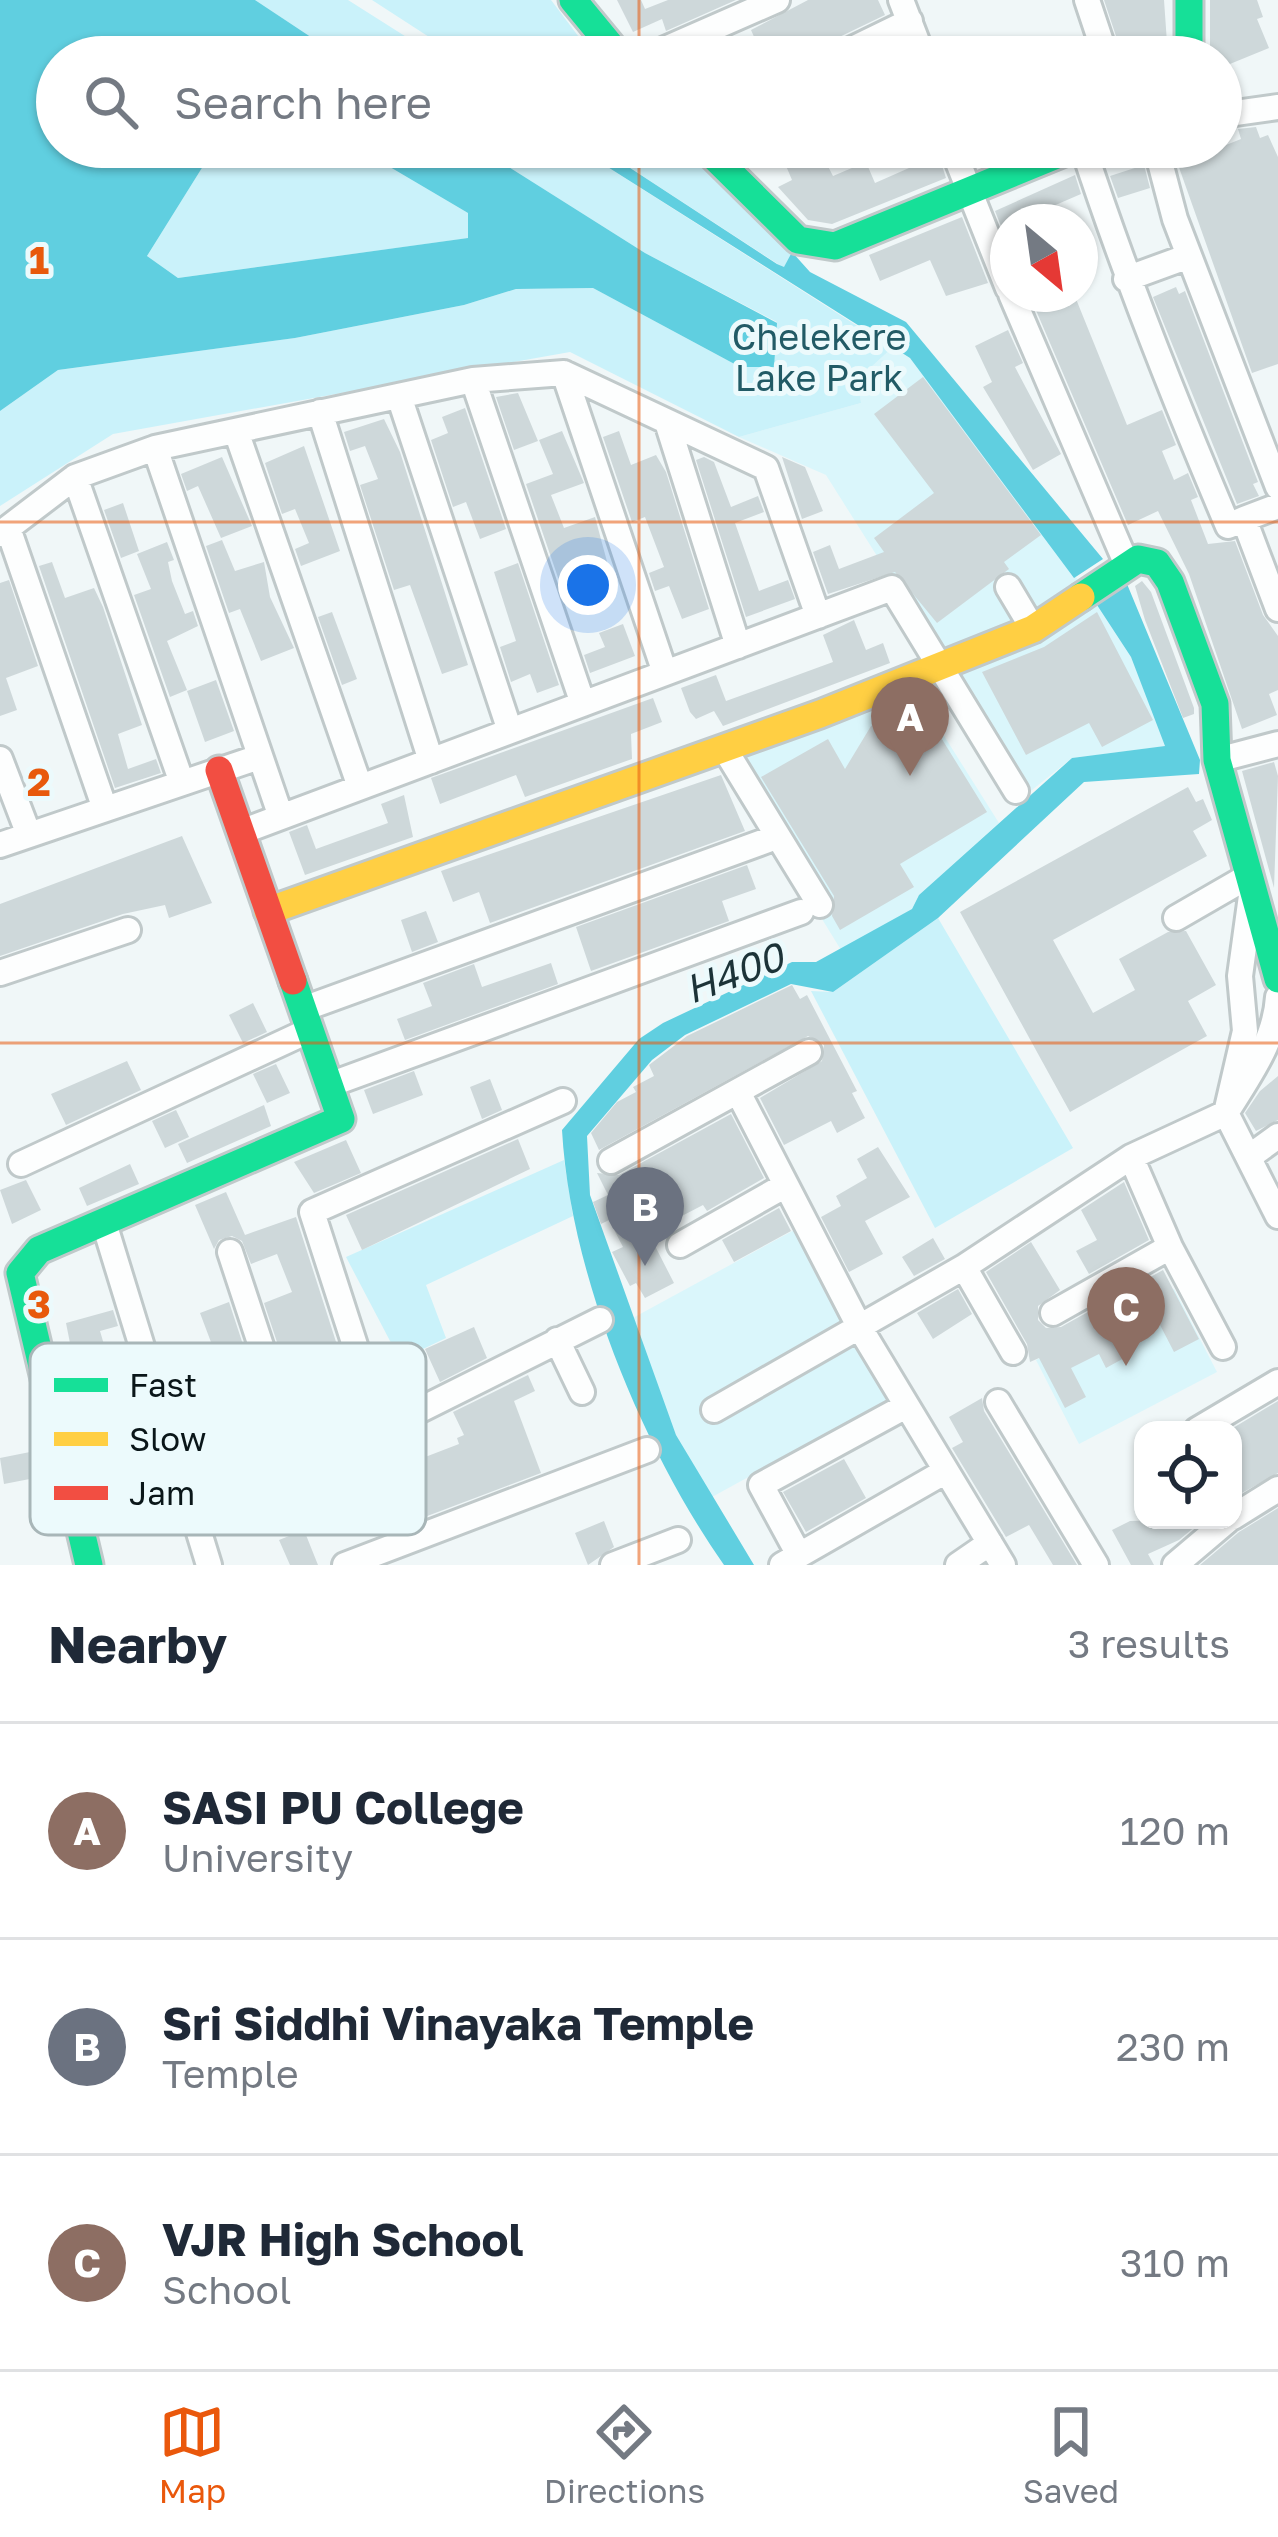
<!DOCTYPE html>
<html lang="en">
<head>
<meta charset="utf-8">
<style>
  body { margin:0; font-family:"Golos Text",sans-serif; background:#f2f2f3; color:#1f2937 }
  .controls { position:absolute; right:36px; bottom:36px; display:grid; overflow:hidden; border-radius:24px; box-shadow:0 3px 9px #0004 }
  .controls button { width:108px; height:108px; display:grid; place-items:center; padding:0; border:0; border-bottom:3px solid #e0e1e3; background:#fff; color:#1f2937; font:60px sans-serif }
  .compass { position:absolute; left:990px; top:204px; width:108px; height:108px; border-radius:50%; background:#fff; box-shadow:0 3px 9px #0004; rotate:151deg }
  .you { position:absolute; left:588px; top:585px; width:42px; height:42px; margin:-30px; border:9px solid #fff; border-radius:50%; background:#1a73e8; box-shadow:0 0 0 18px #1a73e833 }
  .badge { display:grid; place-items:center; width:78px; height:78px; border-radius:50%; background:#ea580c; color:#fff; font-size:39px; font-weight:700 }
  .pin { position:absolute; translate:-50% -99px; filter:drop-shadow(0 3px 6px #0008) }
  .pin::after { content:''; position:absolute; top:63px; width:42px; height:36px; background:inherit; clip-path:polygon(0 0,100% 0,50% 100%) }
  .list { margin:0; padding:0; list-style:none }
  h2 { display:flex; justify-content:space-between; align-items:center; height:156px; margin:0; padding:0 48px; font-size:51px }
  h2 small { font-size:39px; font-weight:400; color:#747a83 }
  .list li { display:grid; grid-template-columns:78px 1fr auto; gap:36px; align-items:center; box-sizing:border-box; height:216px; padding:0 48px; border-top:3px solid #e0e1e3 }
  .list b { display:block; font-size:45px; white-space:nowrap }
  .list p { margin:0; font-size:39px; white-space:nowrap; color:#747a83 }
  .list em { font-size:39px; font-style:normal; color:#747a83 }
  .icon { flex:none; width:66px; height:66px; fill:none; stroke:currentColor; stroke-width:2; stroke-linecap:round; stroke-linejoin:round }
  .map { position:relative; flex:none; width:1278px; height:1565px; overflow:hidden }
  .search { position:absolute; background:#fff; box-shadow:0 3px 9px #0004; left:36px; right:36px; top:36px; height:132px; display:flex; align-items:center; gap:30px; box-sizing:border-box; padding:0 42px; border-radius:66px; color:#747a83; font-size:45px }
  .sheet { height:804px; background:#fff }
  nav { display:flex; justify-content:space-around; align-items:center; box-sizing:border-box; height:168px; border-top:3px solid #e0e1e3; background:#fff; font-size:33px; color:#747a83 }
  nav a { display:grid; justify-items:center; gap:6px }
  nav .on { color:#ea580c }
  .map>svg:first-child { display:block }
  .built { fill:#daf6fb }
  .green { fill:#caf2fa }
  .water { fill:#60cfe0 }
  .building { fill:#ced8da }
  .lines { fill:none; stroke-linecap:round; stroke-linejoin:round }
  .street-casing { stroke:#c0c9ca; stroke-width:30 }
  .fast-casing { stroke:#c0c9ca; stroke-width:33 }
  .slow-casing { stroke:#c0c9ca; stroke-width:33 }
  .jam-casing { stroke:#c0c9ca; stroke-width:33 }
  .street { stroke:#fdfefe; stroke-width:24 }
  .fast { stroke:#16e098; stroke-width:27 }
  .slow { stroke:#ffcf43; stroke-width:27 }
  .jam { stroke:#f24e42; stroke-width:27 }
  .grid { fill:none; stroke:#e8590c; stroke-width:3; stroke-opacity:0.55 }
  .labels { text-anchor:middle; stroke-width:10; stroke-linejoin:round; paint-order:stroke }
  .park-label { font-size:36px; fill:#225b66; stroke:#ecfafc }
  .water-label { font-size:39px; font-style:italic; fill:#1c3338; stroke:#ecfafc }
  .key { fill:#ecfafc; stroke:#a8b6b8; stroke-width:3 }
  .key-label { font-size:33px; fill:#0a1619 }
  .grid-label { font-size:39px; text-anchor:middle; font-weight:bold; fill:#e8590c; stroke:#ecfafc; stroke-width:10; stroke-linejoin:round; paint-order:stroke }
</style>
</head>
<body>
<div class="map">
<svg width="1278" height="1565" viewBox="0 0 1278 1565">
  <rect width="100%" height="100%" fill="#f0f7f8"/>
  <!-- built -->
  <path class="built" d="M 892,348 L 910,358 L 1097,605 L 1131,657 L 1166,746 L 1072,758 L 1027,794 L 826,475 L 739,437 L 861,403 L 858,379 Z
    M 917,693 L 999,823 L 919,895 L 912,909 L 841,950 L 727,764 Z
    M 798,1228 L 891,1399 L 712,1497 L 676,1435 L 631,1319 Z
    M 1174,1289 L 1217,1372 L 1079,1444 L 1036,1360 Z"/>
  <!-- green -->
  <path class="green" d="M 255,0 L 348,0 L 438,57 L 341,57 Z
    M 372,0 L 551,0 L 594,57 L 460,57 Z
    M 215,147 L 356,147 L 468,213 L 469,238 L 178,278 L 147,256 Z
    M 477,147 L 576,147 L 892,348 L 858,379 L 861,403 L 739,437 L 570,352 L 113,434 L 0,506 L 0,411 L 58,370 L 295,338 L 464,305 L 516,289 L 593,288 L 740,367 L 777,322 L 645,253 Z
    M 598,147 L 681,147 L 792,252 L 784,268 Z
    M 938,918 L 1073,1148 L 935,1228 L 811,991 L 833,992 Z
    M 564,1160 L 573,1216 L 426,1285 L 446,1338 L 400,1360 L 346,1257 Z"/>
  <!-- water -->
  <path class="water" d="M 0,0 L 255,0 L 341,57 L 57,57 L 57,147 L 215,147 L 147,256 L 178,278 L 468,238 L 468,213 L 356,147 L 477,147 L 645,253 L 777,323 L 774,367 L 740,367 L 593,288 L 516,289 L 464,305 L 295,338 L 58,370 L 0,411 Z
    M 576,147 L 598,147 L 777,264 L 784,267 L 792,252 L 810,272 L 906,322 L 1103,559 L 1074,578 L 910,358 Z
    M 1127,584 L 1200,760 L 1199,774 L 1084,782 L 938,918 L 833,992 L 791,984 L 685,1035 L 652,1060 L 587,1136 L 590,1195 L 676,1435 L 754,1565 L 724,1565 C 642,1448 570,1273 562,1130 L 639,1039 L 663,1023 L 792,962 L 816,962 L 912,909 L 919,895 L 1072,758 L 1165,746 L 1131,657 L 1097,605 Z"/>
  <!-- building -->
  <path class="building" d="M 617,0 L 641,0 L 645,9 L 668,0 L 736,0 L 666,31 L 662,19 L 633,32 Z
    M 808,0 L 878,0 L 885,15 L 829,42 L 820,57 L 763,57 L 751,30 Z
    M 1104,0 L 1164,0 L 1168,57 L 1134,57 L 1131,46 L 1120,48 Z
    M 1210,0 L 1257,0 L 1263,17 L 1257,19 L 1269,48 L 1225,66 L 1238,96 L 1221,96 L 1221,57 L 1210,57 Z
    M 1256,127 L 1260,138 L 1268,135 L 1278,157 L 1278,364 L 1252,373 L 1176,159 L 1221,147 L 1241,139 L 1238,129 Z
    M 778,147 L 818,147 L 833,176 L 866,162 L 875,183 L 909,168 L 901,147 L 936,147 L 946,178 L 832,224 L 808,220 L 778,187 L 792,180 Z
    M 1144,165 L 1150,188 L 1118,198 L 1110,176 Z
    M 1075,175 L 1081,194 L 1044,210 L 1048,222 L 1008,222 L 1005,236 L 995,211 Z
    M 962,217 L 988,283 L 946,296 L 930,260 L 880,281 L 869,255 Z
    M 1176,287 L 1179,294 L 1185,291 L 1258,482 L 1253,484 L 1259,496 L 1237,504 L 1153,297 Z
    M 1029,294 L 1074,294 L 1127,425 L 1162,410 L 1176,445 L 1162,451 L 1174,480 L 1188,473 L 1198,497 L 1191,500 L 1208,544 L 1235,541 L 1263,615 L 1278,636 L 1278,690 L 1269,694 L 1277,715 L 1242,729 L 1189,574 L 1158,511 L 1128,525 Z
    M 1008,330 L 1023,363 L 1015,367 L 1061,454 L 1033,470 L 983,387 L 992,382 L 975,346 Z
    M 923,377 L 1041,535 L 1004,562 L 1009,569 L 937,623 L 895,572 L 828,594 L 813,552 L 830,545 L 839,569 L 884,552 L 874,538 L 934,493 L 874,414 Z
    M 518,393 L 538,441 L 514,450 L 496,397 Z
    M 465,408 L 506,529 L 480,539 L 466,502 L 453,507 L 431,440 L 448,433 L 442,417 Z
    M 384,419 L 400,452 L 468,665 L 442,674 L 410,585 L 394,590 L 360,485 L 378,479 L 365,446 L 350,451 L 344,432 Z
    M 562,431 L 584,483 L 551,495 L 564,528 L 595,517 L 609,569 L 579,581 L 585,598 L 567,604 L 526,484 L 553,474 L 539,440 Z
    M 619,431 L 631,465 L 656,455 L 666,472 L 709,609 L 682,619 L 669,586 L 655,591 L 649,573 L 664,567 L 645,517 L 632,522 L 603,437 Z
    M 304,446 L 340,551 L 301,566 L 295,549 L 309,543 L 295,509 L 282,514 L 265,463 Z
    M 222,457 L 252,526 L 221,538 L 198,486 L 187,491 L 181,474 Z
    M 704,457 L 714,462 L 731,507 L 758,496 L 764,512 L 735,523 L 759,591 L 788,580 L 795,599 L 746,617 L 696,460 Z
    M 782,457 L 805,467 L 823,511 L 802,519 Z
    M 123,503 L 139,551 L 121,558 L 104,510 Z
    M 222,540 L 235,571 L 264,562 L 270,597 L 294,648 L 261,661 L 240,609 L 229,613 L 206,546 Z
    M 167,542 L 174,560 L 168,562 L 172,581 L 185,614 L 193,611 L 198,626 L 167,641 L 187,690 L 170,697 L 134,595 L 151,589 L 137,554 Z
    M 52,562 L 65,598 L 94,588 L 103,607 L 142,725 L 118,734 L 128,769 L 156,759 L 161,773 L 115,788 L 39,566 Z
    M 518,563 L 559,685 L 537,693 L 530,674 L 511,682 L 500,647 L 516,641 L 494,572 Z
    M 9,580 L 38,666 L 6,678 L 17,710 L 0,716 L 0,583 Z
    M 1142,581 L 1151,592 L 1194,708 L 1194,714 L 1183,718 L 1145,620 L 1135,586 Z
    M 332,612 L 357,679 L 342,685 L 318,617 Z
    M 1097,612 L 1153,720 L 1102,747 L 1089,723 L 1026,755 L 982,672 L 1044,647 Z
    M 854,620 L 866,650 L 883,643 L 890,663 L 723,726 L 714,711 L 696,719 L 690,712 L 681,688 L 716,675 L 726,701 L 833,662 L 823,635 Z
    M 623,624 L 635,656 L 590,673 L 584,655 L 605,647 L 599,633 Z
    M 216,680 L 234,731 L 205,742 L 187,691 Z
    M 653,698 L 662,722 L 631,734 L 632,759 L 525,797 L 516,775 L 440,804 L 431,778 Z
    M 919,702 L 987,812 L 900,864 L 914,887 L 840,930 L 832,916 L 834,896 L 761,777 L 828,739 L 845,769 L 871,726 Z
    M 1274,762 L 1278,776 L 1274,888 L 1242,771 Z
    M 721,775 L 745,831 L 490,923 L 479,892 L 453,902 L 441,871 Z
    M 1188,787 L 1196,802 L 1203,799 L 1212,820 L 1193,831 L 1207,856 L 1053,940 L 1093,1013 L 1135,990 L 1119,959 L 1168,932 L 1186,931 L 1216,985 L 1188,1001 L 1207,1036 L 1070,1112 L 960,912 Z
    M 404,795 L 413,837 L 305,875 L 289,832 L 307,825 L 316,849 L 388,823 L 381,804 Z
    M 182,836 L 212,903 L 169,918 L 165,905 L 123,914 L 0,956 L 0,904 Z
    M 747,865 L 756,889 L 722,901 L 729,921 L 591,971 L 576,927 Z
    M 426,911 L 438,942 L 412,952 L 401,920 Z
    M 551,963 L 558,984 L 405,1040 L 397,1019 L 432,1006 L 423,983 L 474,964 L 482,987 Z
    M 792,985 L 800,999 L 807,995 L 857,1091 L 852,1093 L 865,1118 L 837,1133 L 831,1121 L 784,1145 L 760,1098 L 822,1061 L 824,1045 L 808,1036 L 599,1150 L 591,1133 L 617,1102 L 636,1092 L 633,1087 L 654,1076 L 649,1065 L 687,1036 Z
    M 253,1003 L 267,1032 L 243,1043 L 229,1015 Z
    M 127,1061 L 141,1090 L 66,1125 L 51,1094 Z
    M 276,1064 L 290,1093 L 267,1103 L 253,1074 Z
    M 414,1071 L 423,1095 L 373,1114 L 364,1090 Z
    M 1278,1076 L 1278,1120 L 1256,1131 L 1245,1113 L 1260,1091 Z
    M 490,1079 L 502,1110 L 482,1119 L 470,1087 Z
    M 264,1105 L 271,1126 L 187,1163 L 178,1144 Z
    M 176,1110 L 189,1137 L 165,1148 L 152,1121 Z
    M 731,1114 L 764,1178 L 707,1211 L 703,1205 L 678,1218 L 663,1190 L 634,1205 L 674,1283 L 645,1298 L 636,1283 L 630,1286 L 612,1252 L 623,1247 L 609,1220 L 601,1224 L 593,1202 L 608,1195 L 597,1173 L 619,1175 Z
    M 518,1139 L 530,1169 L 362,1250 L 346,1215 Z
    M 346,1140 L 361,1173 L 314,1193 L 294,1162 Z
    M 878,1147 L 910,1197 L 865,1221 L 883,1254 L 849,1272 L 821,1217 L 841,1206 L 836,1196 L 867,1178 L 857,1159 Z
    M 130,1164 L 139,1184 L 87,1206 L 79,1188 Z
    M 26,1180 L 41,1210 L 12,1224 L 0,1190 Z
    M 1124,1182 L 1149,1240 L 1089,1274 L 1076,1251 L 1097,1240 L 1081,1210 Z
    M 226,1192 L 245,1235 L 296,1217 L 338,1348 L 311,1359 L 327,1407 L 302,1417 L 264,1303 L 292,1292 L 277,1254 L 251,1264 L 242,1241 L 232,1236 L 219,1240 L 214,1249 L 195,1205 Z
    M 779,1208 L 791,1231 L 734,1262 L 722,1240 Z
    M 933,1238 L 945,1259 L 914,1276 L 902,1257 Z
    M 1031,1242 L 1060,1290 L 1038,1306 L 1038,1320 L 1046,1328 L 1061,1327 L 1163,1270 L 1199,1339 L 1174,1352 L 1159,1323 L 1119,1344 L 1126,1357 L 1106,1368 L 1099,1354 L 1071,1368 L 1086,1397 L 1065,1408 L 1039,1358 L 1030,1362 L 1027,1344 L 986,1272 Z
    M 958,1289 L 972,1314 L 933,1339 L 917,1313 Z
    M 229,1302 L 255,1381 L 229,1390 L 200,1313 Z
    M 113,1310 L 118,1326 L 100,1331 L 105,1348 L 73,1358 L 66,1323 Z
    M 474,1327 L 487,1358 L 440,1382 L 425,1349 Z
    M 528,1375 L 535,1391 L 514,1401 L 541,1473 L 414,1521 L 394,1469 L 459,1444 L 457,1438 L 464,1435 L 453,1412 Z
    M 982,1398 L 984,1411 L 1077,1565 L 1053,1565 L 1029,1525 L 1006,1537 L 952,1448 L 963,1442 L 949,1417 Z
    M 1278,1401 L 1278,1473 L 1233,1498 L 1233,1428 Z
    M 35,1451 L 40,1477 L 4,1484 L 0,1458 Z
    M 844,1459 L 866,1498 L 806,1532 L 783,1492 Z
    M 1278,1508 L 1278,1565 L 1200,1565 L 1239,1532 Z
    M 1168,1520 L 1203,1520 L 1179,1540 L 1148,1554 L 1154,1565 L 1131,1565 L 1112,1530 L 1130,1521 Z
    M 604,1521 L 614,1547 L 588,1565 L 575,1533 Z
    M 304,1530 L 318,1565 L 290,1565 L 279,1540 Z"/>
  <g class="lines">
    <defs>
      <path id="street" d="M 901,0 L 923,57
        M 1087,0 L 1106,57
        M 647,57 L 777,0
        M 836,57 L 910,21
        M 1221,115 L 1278,107
        M 952,147 L 1008,288
        M 1083,147 C 1125,276 1175,401 1228,526 L 1244,519 L 1278,609
        M 1156,147 L 1175,219 L 1278,487
        M 1126,279 L 1189,256
        M 1011,294 L 1127,565
        M 473,380 L 583,704
        M 399,396 L 510,731
        M 320,412 L 431,761
        M 667,422 L 738,646
        M 237,434 L 360,787
        M 155,448 L 281,817
        M 75,477 L 182,783
        M 1244,519 L 1278,506
        M 8,528 L 105,809
        M 0,534 L 75,477 L 155,448 L 473,380 L 564,373
        M 1008,587 L 1033,629
        M 665,673 L 564,373 L 766,468 L 818,616
        M 724,748 L 820,905
        M 0,759 L 29,835
        M 1217,760 L 1278,744
        M 241,832 L 892,588 L 1016,791
        M 0,845 L 259,757
        M 1176,918 L 1247,877
        M 0,973 L 128,930
        M 1278,997 C 1275,1041 1249,1076 1226,1113 L 1278,1216
        M 303,1009 L 768,840
        M 329,1085 L 801,912
        M 738,1092 L 860,1328 L 1003,1565
        M 1131,1157 L 1170,1247 L 1223,1347
        M 1249,1157 L 1278,1136
        M 611,1161 L 809,1052
        M 21,1164 L 310,1030
        M 104,1223 L 209,1565
        M 680,1245 L 786,1185
        M 230,1252 L 300,1464
        M 964,1267 L 1013,1352
        M 1053,1313 L 1170,1247
        M 557,1340 L 582,1392
        M 998,1402 L 1096,1565
        M 714,1410 L 964,1267 L 1131,1157 L 1226,1113 L 1245,1031 L 1240,976 L 1251,896
        M 382,1429 L 312,1212 L 563,1101
        M 1197,1430 L 1278,1382
        M 193,1508 L 382,1429 L 600,1320
        M 1233,1517 L 1278,1489
        M 799,1555 L 761,1485 L 906,1406
        M 345,1565 L 647,1450
        M 613,1565 L 678,1540
        M 782,1565 L 946,1471
        M 958,1565 L 990,1543
        M 1175,1565 L 1228,1520"/>
      <path id="fast" d="M 573,0 L 620,57
        M 1189,0 L 1189,57
        M 704,147 L 798,240 L 835,246 L 1076,147
        M 1081,597 L 1138,559 L 1157,563 L 1170,582 L 1215,704 L 1217,760 L 1278,979
        M 89,1565 L 20,1273 L 39,1250 L 341,1119 L 293,981"/>
      <path id="slow" d="M 268,911 L 820,714 L 1033,629 L 1081,597"/>
      <path id="jam" d="M 219,770 L 293,981"/>
    </defs>
    <!-- street casing -->
    <use href="#street" class="street-casing"/>
    <!-- fast casing -->
    <use href="#fast" class="fast-casing"/>
    <!-- slow casing -->
    <use href="#slow" class="slow-casing"/>
    <!-- jam casing -->
    <use href="#jam" class="jam-casing"/>
    <!-- street -->
    <use href="#street" class="street"/>
    <!-- fast -->
    <use href="#fast" class="fast"/>
    <!-- slow -->
    <use href="#slow" class="slow"/>
    <!-- jam -->
    <use href="#jam" class="jam"/>
  </g>
  <!-- grid -->
  <path class="grid" d="M 639,0 L 639,57M 639,147 L 639,1565M 0,522 L 1278,522M 0,1043 L 1278,1043"/>
  <g class="labels">
    <!-- park labels -->
    <g class="park-label">
      <text x="819" y="350">Chelekere<tspan x="819" dy="41">Lake Park</tspan></text>
    </g>
    <!-- water labels -->
    <g class="water-label">
      <text transform="translate(734 973) rotate(-21)" y="14">H400</text>
    </g>
  </g>
  <!-- legend -->
  <rect x="30" y="1343" width="396" height="192" rx="18" class="key"/>
  <rect x="54" y="1378" width="54" height="14" fill="#16e098"/>
  <rect x="54" y="1432" width="54" height="14" fill="#ffcf43"/>
  <rect x="54" y="1486" width="54" height="14" fill="#f24e42"/>
  <g class="key-label">
    <text x="129" y="1397">Fast</text>
    <text x="129" y="1451">Slow</text>
    <text x="129" y="1505">Jam</text>
  </g>
  <g class="grid-label">
    <text x="39" y="274">1</text>
    <text x="39" y="796">2</text>
    <text x="39" y="1318">3</text>
  </g>
</svg>
<div class="controls">
<button><svg class="icon" aria-label="locate" viewBox="0 0 24 24"><circle cx="12" cy="12" r="6"/><path d="M12 2v4M12 18v4M2 12h4M18 12h4"/></svg></button>
</div>
<svg class="compass" viewBox="-18 -18 36 36"><path d="M0-13l5 13h-10z" fill="#e53935"/><path d="M0 13l5-13h-10z" fill="#747a83"/></svg>
<div class="you"></div>
<div class="pin badge" style="left:910px;top:776px;background:#8d6e63">A</div>
<div class="pin badge" style="left:645px;top:1266px;background:#6b7280">B</div>
<div class="pin badge" style="left:1126px;top:1366px;background:#8d6e63">C</div>
<div class="search"><svg class="icon" aria-label="search" viewBox="0 0 24 24"><circle cx="10" cy="10" r="6"/><path d="M15 15l6 6"/></svg>Search here</div>
</div>
<section class="sheet">
<h2>Nearby<small>3 results</small></h2>
<ul class="list">
<li><span class="badge" style="background:#8d6e63">A</span><div><b>SASI PU College</b><p>University</p></div><em>120 m</em></li>
<li><span class="badge" style="background:#6b7280">B</span><div><b>Sri Siddhi Vinayaka Temple</b><p>Temple</p></div><em>230 m</em></li>
<li><span class="badge" style="background:#8d6e63">C</span><div><b>VJR High School</b><p>School</p></div><em>310 m</em></li>
</ul>
</section>
<nav>
<a class="on"><svg class="icon" aria-label="map" viewBox="0 0 24 24"><path d="M3 6l6-2 6 2 6-2v14l-6 2-6-2-6 2zM9 4v14M15 6v14"/></svg>Map</a>
<a><svg class="icon" aria-label="directions" viewBox="0 0 24 24"><path d="M12 3l9 9-9 9-9-9zM9 14v-3h6M13 9l2 2-2 2"/></svg>Directions</a>
<a><svg class="icon" aria-label="saved" viewBox="0 0 24 24"><path d="M7 4h10v16l-5-4-5 4z"/></svg>Saved</a>
</nav>
</body>
</html>
